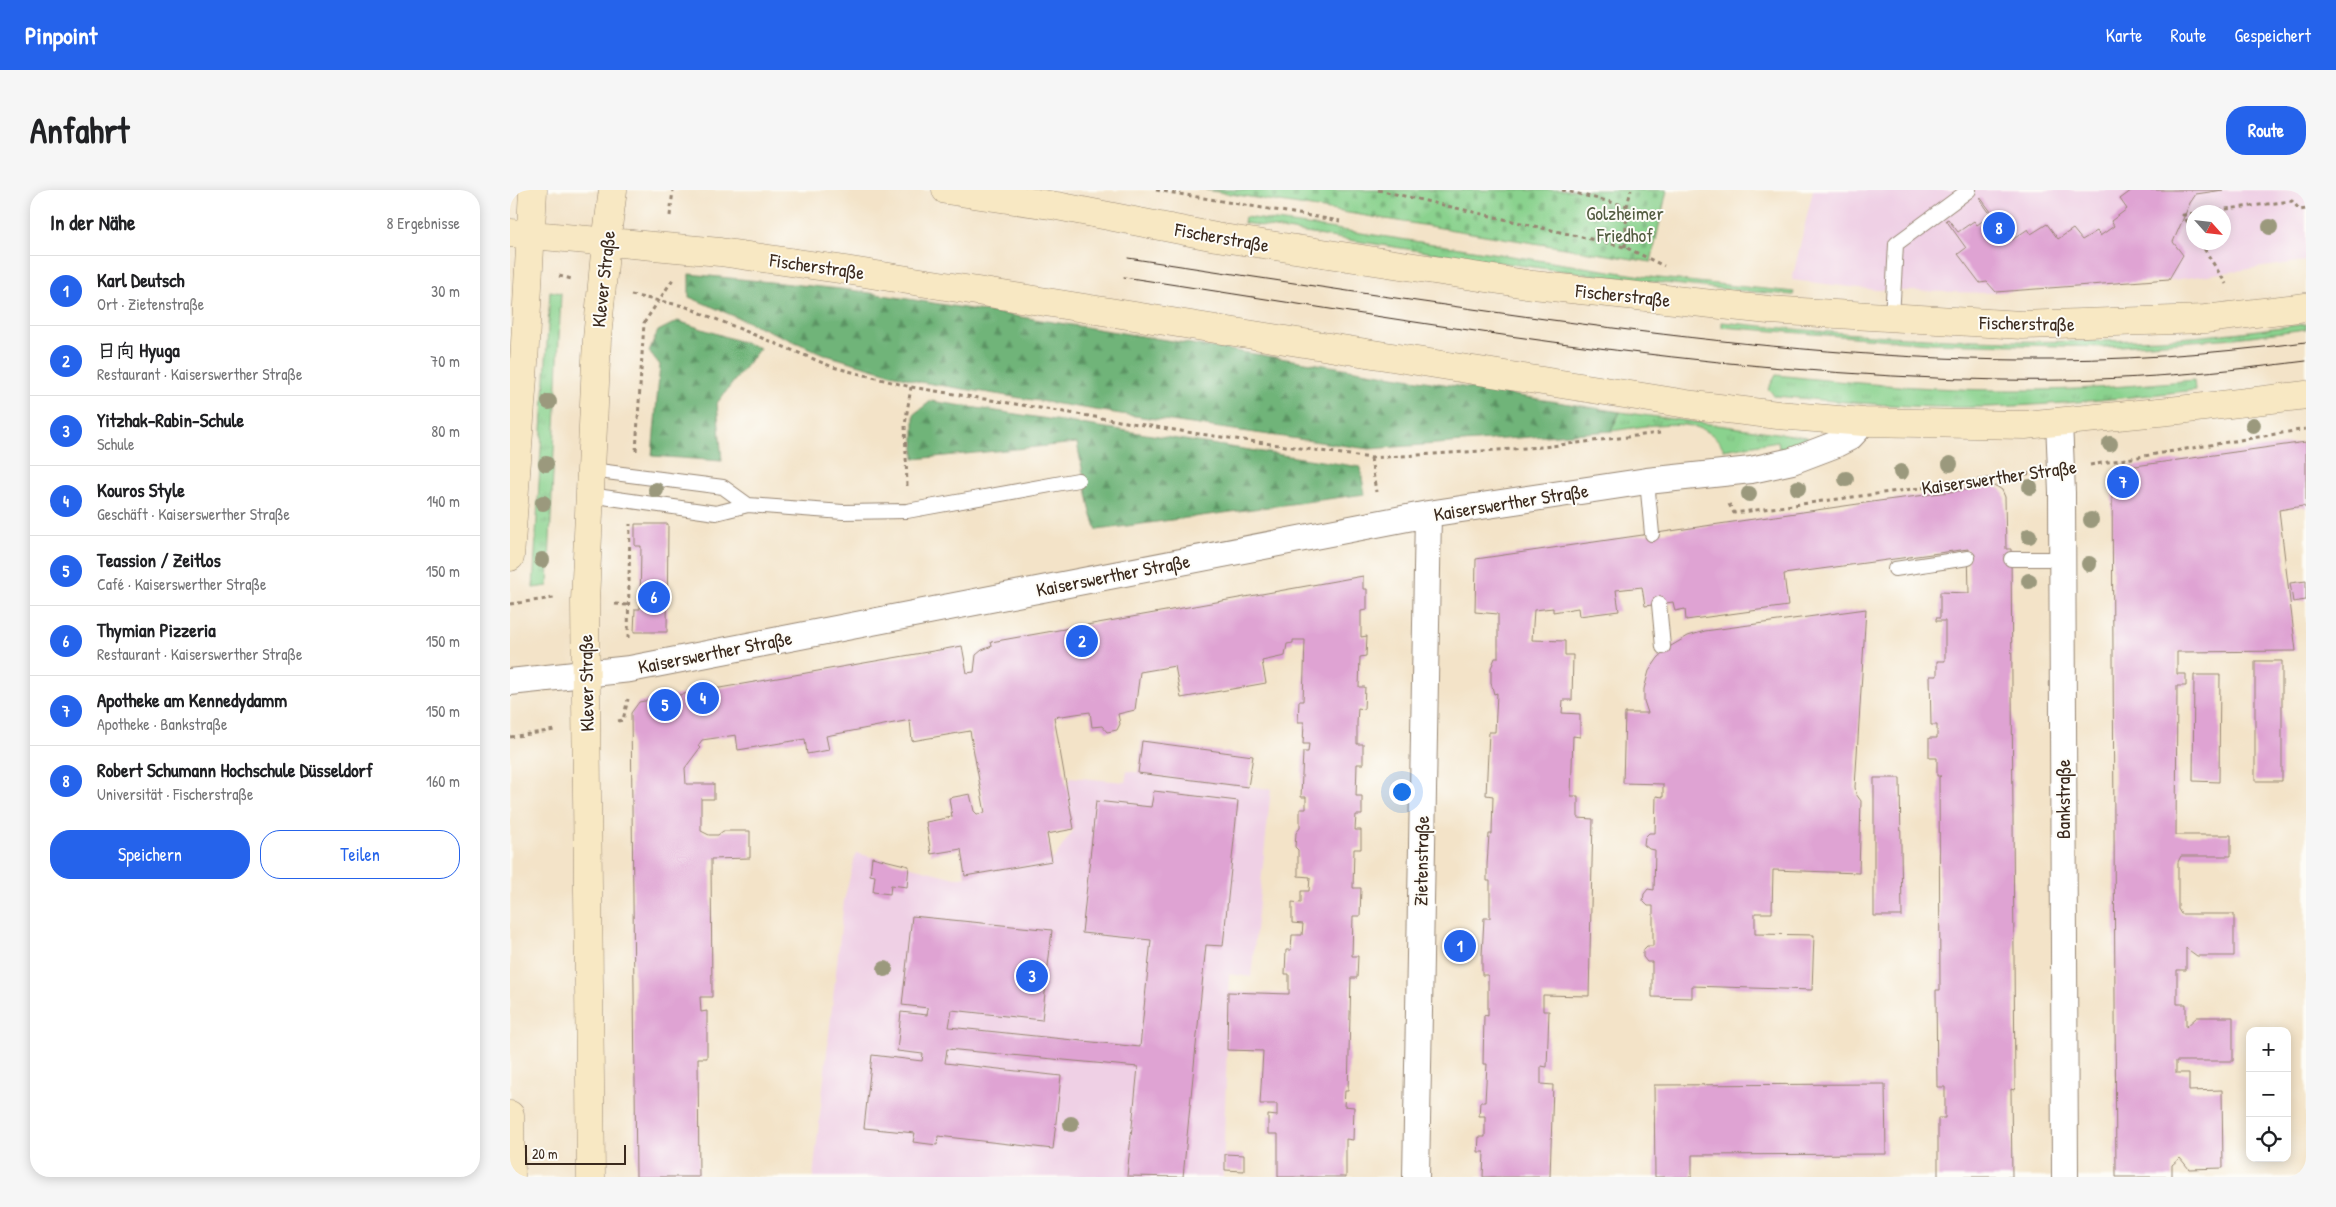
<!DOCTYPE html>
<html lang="de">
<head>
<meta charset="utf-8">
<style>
  body { margin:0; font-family:"Patrick Hand","LXGW WenKai TC",sans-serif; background:#f6f6f6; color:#202124 }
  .controls { position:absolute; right:15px; bottom:15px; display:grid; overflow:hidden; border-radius:10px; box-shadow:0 2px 12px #0003 }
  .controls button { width:45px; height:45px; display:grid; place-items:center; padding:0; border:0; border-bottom:1px solid #e0e0e0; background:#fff; color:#202124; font:25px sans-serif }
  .compass { position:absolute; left:1676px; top:15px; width:45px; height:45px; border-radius:50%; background:#fff; box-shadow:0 2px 12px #0003; rotate:117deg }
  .scale { position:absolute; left:15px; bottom:12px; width:101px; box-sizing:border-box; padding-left:5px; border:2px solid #3b2a1e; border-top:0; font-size:14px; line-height:18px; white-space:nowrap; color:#3b2a1e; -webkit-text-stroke:4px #fdfcf7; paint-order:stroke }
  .you { position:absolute; left:891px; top:601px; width:18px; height:18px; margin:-12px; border:4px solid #fff; border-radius:50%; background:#1a73e8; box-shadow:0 0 0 8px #1a73e833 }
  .badge { display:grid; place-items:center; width:32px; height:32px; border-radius:50%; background:#2563eb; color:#fff; font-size:16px; font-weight:700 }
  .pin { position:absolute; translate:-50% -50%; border:2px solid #fff; box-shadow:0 1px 5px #0006 }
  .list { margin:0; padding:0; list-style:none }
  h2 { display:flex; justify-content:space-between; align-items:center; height:65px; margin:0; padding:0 20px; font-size:21px }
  h2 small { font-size:16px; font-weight:400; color:#757577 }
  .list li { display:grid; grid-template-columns:32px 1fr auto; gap:15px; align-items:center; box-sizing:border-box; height:70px; padding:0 20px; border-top:1px solid #e0e0e0 }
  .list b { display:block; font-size:19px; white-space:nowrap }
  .list p { margin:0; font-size:16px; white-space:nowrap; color:#757577 }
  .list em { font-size:16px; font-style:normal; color:#757577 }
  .actions { display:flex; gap:10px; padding:15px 20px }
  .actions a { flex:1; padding:11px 0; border:1px solid #2563eb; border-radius:20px; text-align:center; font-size:18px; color:#2563eb }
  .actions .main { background:#2563eb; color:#fff }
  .icon { flex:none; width:28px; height:28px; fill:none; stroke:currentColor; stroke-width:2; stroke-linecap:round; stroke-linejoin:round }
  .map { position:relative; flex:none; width:1796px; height:987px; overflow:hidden; border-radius:20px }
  header { display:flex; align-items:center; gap:30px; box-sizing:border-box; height:70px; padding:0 25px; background:#2563eb; color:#fff }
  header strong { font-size:24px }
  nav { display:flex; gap:28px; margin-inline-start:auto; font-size:18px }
  .intro { display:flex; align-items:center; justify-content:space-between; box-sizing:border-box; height:120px; padding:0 30px }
  h1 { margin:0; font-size:35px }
  .button { padding:12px 22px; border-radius:20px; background:#2563eb; color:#fff; font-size:18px; font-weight:700 }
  main { display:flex; gap:30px; padding:0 30px }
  aside { flex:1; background:#fff; border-radius:20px; box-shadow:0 2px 12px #0003 }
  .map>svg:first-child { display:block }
  .built { fill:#efd0e5; fill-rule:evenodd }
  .grass { fill:url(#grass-tufts); stroke:#627e56 }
  .forest { fill:url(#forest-firs); stroke:#556f4c }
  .cemetery { fill:url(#cemetery-stones); stroke:#627e56 }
  .building { fill:#dfa3d3 }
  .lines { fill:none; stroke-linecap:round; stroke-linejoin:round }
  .service-casing { stroke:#978673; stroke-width:16 }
  .minor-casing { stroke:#978673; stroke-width:28 }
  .secondary-casing { stroke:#978673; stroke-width:29 }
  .path { stroke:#978673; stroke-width:3; stroke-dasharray:4 4; stroke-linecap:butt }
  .service { stroke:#fff; stroke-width:14 }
  .minor { stroke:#fff; stroke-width:26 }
  .secondary { stroke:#f8e8c3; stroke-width:28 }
  .tram { stroke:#3b2a1e; stroke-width:1 }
  .tree { fill:#9b997d }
  .labels { text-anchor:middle; stroke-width:4; stroke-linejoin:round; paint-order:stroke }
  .park-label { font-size:19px; fill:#535c40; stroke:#fdfcf7 }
  .street-label { font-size:19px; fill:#3b2a1e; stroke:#fdfcf7 }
</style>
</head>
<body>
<header>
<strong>Pinpoint</strong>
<nav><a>Karte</a><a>Route</a><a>Gespeichert</a></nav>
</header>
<div class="intro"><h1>Anfahrt</h1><a class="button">Route</a></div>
<main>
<aside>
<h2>In der Nähe<small>8 Ergebnisse</small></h2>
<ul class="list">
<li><span class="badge">1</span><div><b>Karl Deutsch</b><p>Ort · Zietenstraße</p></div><em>30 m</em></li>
<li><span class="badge">2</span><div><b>日向 Hyuga</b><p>Restaurant · Kaiserswerther Straße</p></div><em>70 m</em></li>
<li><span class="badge">3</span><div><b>Yitzhak-Rabin-Schule</b><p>Schule</p></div><em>80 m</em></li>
<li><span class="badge">4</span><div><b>Kouros Style</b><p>Geschäft · Kaiserswerther Straße</p></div><em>140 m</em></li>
<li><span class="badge">5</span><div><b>Teassion / Zeitlos</b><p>Café · Kaiserswerther Straße</p></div><em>150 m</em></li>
<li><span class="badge">6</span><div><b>Thymian Pizzeria</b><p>Restaurant · Kaiserswerther Straße</p></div><em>150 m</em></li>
<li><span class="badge">7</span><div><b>Apotheke am Kennedydamm</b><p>Apotheke · Bankstraße</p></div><em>150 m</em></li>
<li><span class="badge">8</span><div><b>Robert Schumann Hochschule Düsseldorf</b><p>Universität · Fischerstraße</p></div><em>160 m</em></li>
</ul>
<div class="actions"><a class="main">Speichern</a><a>Teilen</a></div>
</aside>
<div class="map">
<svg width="1796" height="987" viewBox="0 0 1796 987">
  <defs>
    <pattern id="grass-tufts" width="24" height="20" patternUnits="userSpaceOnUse" patternTransform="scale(1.25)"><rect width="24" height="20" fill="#8ad28e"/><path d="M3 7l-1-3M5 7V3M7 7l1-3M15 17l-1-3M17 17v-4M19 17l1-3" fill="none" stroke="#78b47a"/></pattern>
    <pattern id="forest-firs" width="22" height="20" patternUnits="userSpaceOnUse" patternTransform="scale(1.25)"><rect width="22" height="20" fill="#6fb479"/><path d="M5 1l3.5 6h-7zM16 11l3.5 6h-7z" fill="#5c9363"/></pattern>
    <pattern id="cemetery-stones" width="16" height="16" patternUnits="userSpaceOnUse" patternTransform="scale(1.25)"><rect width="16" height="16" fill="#8ad28e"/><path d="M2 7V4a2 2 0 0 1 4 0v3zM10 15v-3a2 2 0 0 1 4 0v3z" fill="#78b47a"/></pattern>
  </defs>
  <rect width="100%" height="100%" fill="#fdfcf7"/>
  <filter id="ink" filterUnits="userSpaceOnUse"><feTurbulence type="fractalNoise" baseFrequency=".02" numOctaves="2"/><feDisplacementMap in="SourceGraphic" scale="10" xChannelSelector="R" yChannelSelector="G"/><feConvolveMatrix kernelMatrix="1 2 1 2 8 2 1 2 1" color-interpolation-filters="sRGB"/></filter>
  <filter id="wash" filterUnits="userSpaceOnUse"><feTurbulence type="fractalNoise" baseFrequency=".0096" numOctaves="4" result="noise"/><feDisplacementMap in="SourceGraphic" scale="20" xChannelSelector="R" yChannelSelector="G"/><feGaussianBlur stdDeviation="1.12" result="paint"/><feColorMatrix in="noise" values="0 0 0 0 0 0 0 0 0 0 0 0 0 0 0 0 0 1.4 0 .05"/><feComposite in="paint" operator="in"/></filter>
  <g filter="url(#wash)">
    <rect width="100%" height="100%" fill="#f3e3c8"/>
    <!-- built -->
    <path class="built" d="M 1303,0 L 1796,0 L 1796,71 L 1663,90 L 1474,103 L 1366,100 L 1282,90 ZM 1684,22 L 1714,22 L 1714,52 L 1684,52 Z
      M 617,581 L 761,599 L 741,787 L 719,784 L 713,987 L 303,987 L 334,710 L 346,663 L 445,688 L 542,671 L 564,639 L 557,601 L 560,587 L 615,592 Z"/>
    <!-- grass -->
    <path class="grass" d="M 735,27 L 812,37 L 1139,87 L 1284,102 L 1283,105 C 1099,91 916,63 734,33 Z
      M 40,101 L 51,103 L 38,396 L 23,398 Z
      M 1212,132 C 1353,147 1507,156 1649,149 C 1698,147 1747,140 1796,134 L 1796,139 L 1725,148 L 1596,157 L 1421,153 L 1212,137 Z
      M 1266,185 C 1350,194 1436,201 1521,200 C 1575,200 1630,195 1684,190 L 1685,200 C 1616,208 1547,215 1477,217 C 1407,219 1336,212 1265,206 L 1258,199 Z
      M 1110,222 L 1297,247 L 1300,252 L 1270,264 L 1268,251 L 1214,260 C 1197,221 1134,237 1101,241 Z"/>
    <!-- forest -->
    <path class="forest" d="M 179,84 L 341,100 L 1110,222 L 1101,241 L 859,259 L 611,224 L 410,192 L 316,165 L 179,107 Z
      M 168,131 L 250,158 L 207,213 L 212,271 L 142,266 L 150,175 L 139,161 L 148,141 Z
      M 421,211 L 850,277 L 855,304 L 587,340 L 581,323 L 567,253 L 404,269 L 404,224 Z"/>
    <!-- cemetery -->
    <path class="cemetery" d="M 696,0 L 1157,0 L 1141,72 Z"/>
    <g id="blocks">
      <!-- building -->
      <path class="building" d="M 1622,0 L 1713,0 L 1686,4 L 1680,13 L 1663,52 L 1673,65 L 1659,89 L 1486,102 L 1477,92 L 1470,93 L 1448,64 L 1456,58 L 1436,30 L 1438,29 L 1448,42 L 1464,31 L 1467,35 L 1481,25 L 1469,8 L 1470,7 L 1502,50 L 1518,39 L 1521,44 L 1537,34 L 1548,49 L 1563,39 L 1572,50 L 1587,41 L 1590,46 L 1604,36 L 1601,31 L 1617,19 L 1610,9 Z
        M 1796,252 L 1796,318 L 1793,316 L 1769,320 L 1786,461 L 1667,462 L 1667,484 L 1676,484 L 1676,496 L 1667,496 L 1666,645 L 1721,645 L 1721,666 L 1671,666 L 1668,672 L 1668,719 L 1671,724 L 1724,724 L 1724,766 L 1687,766 L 1676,758 L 1676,780 L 1667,780 L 1667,814 L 1676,814 L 1676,837 L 1687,827 L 1723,827 L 1723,871 L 1666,871 L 1666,883 L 1679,883 L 1679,901 L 1712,900 L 1713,978 L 1679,979 L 1670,968 L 1662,975 L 1662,987 L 1606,987 L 1602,289 L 1611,278 Z
        M 1486,296 L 1492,300 L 1495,307 L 1496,359 L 1501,359 L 1505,897 L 1504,900 L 1501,899 L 1502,987 L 1428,987 L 1428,928 L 1435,928 L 1435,897 L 1427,897 L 1426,800 L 1430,800 L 1429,587 L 1431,586 L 1427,586 L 1427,568 L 1419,568 L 1419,548 L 1427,548 L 1427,535 L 1421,535 L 1420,486 L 1427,486 L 1427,471 L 1435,471 L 1435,431 L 1426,431 L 1426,428 L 1430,428 L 1430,402 L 1459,403 L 1458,359 L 1274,384 L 1278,416 L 1176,430 L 1175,419 L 1165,421 L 1163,412 L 1135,416 L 1132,397 L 1106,400 L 1109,421 L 1069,426 L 1068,418 L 1043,422 L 1043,418 L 1024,420 L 1022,450 L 1055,451 L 1055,465 L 1063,465 L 1062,510 L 1053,510 L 1052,523 L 1070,524 L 1070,547 L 1063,546 L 1061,606 L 1068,606 L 1068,628 L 1083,629 L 1079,806 L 1033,805 L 1033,821 L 1039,821 L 1037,877 L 1031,876 L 1031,894 L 1043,895 L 1040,987 L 973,987 L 974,962 L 968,962 L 969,947 L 975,947 L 975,926 L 969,926 L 970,912 L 975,912 L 977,874 L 973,874 L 974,825 L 978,826 L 978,785 L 972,785 L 972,765 L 974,728 L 980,728 L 980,691 L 977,691 L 977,675 L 979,644 L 982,644 L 983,606 L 976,605 L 979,542 L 985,542 L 987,503 L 984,504 L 981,493 L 981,478 L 985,468 L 988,468 L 988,424 L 965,422 L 966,369 L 1369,311 Z
        M 125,334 L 158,334 L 157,442 L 124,442 L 125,419 L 130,419 L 131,356 L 125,356 Z
        M 853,386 L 853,399 L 857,399 L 857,420 L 851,421 L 851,447 L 857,446 L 856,466 L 850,467 L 849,497 L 855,497 L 854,519 L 848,518 L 847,533 L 847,554 L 853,554 L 853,574 L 847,574 L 846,606 L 852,606 L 852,625 L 846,625 L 845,640 L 851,640 L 851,659 L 844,659 L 843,698 L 851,698 L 850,726 L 843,726 L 842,766 L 848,766 L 847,788 L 841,788 L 838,901 L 835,901 L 834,916 L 844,917 L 843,950 L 836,949 L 836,987 L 768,987 L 768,944 L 758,944 L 758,925 L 767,926 L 767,914 L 750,914 L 753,861 L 717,860 L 718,802 L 779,804 L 779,784 L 775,784 L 776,760 L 781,760 L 782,745 L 792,745 L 793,734 L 782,733 L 782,712 L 791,713 L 791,701 L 799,701 L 800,687 L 788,686 L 788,660 L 785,657 L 786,643 L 790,638 L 790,619 L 796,619 L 796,607 L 791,607 L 793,562 L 798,562 L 799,554 L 793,554 L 794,532 L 788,532 L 789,511 L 793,511 L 795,450 L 783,450 L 783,453 L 777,454 L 775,466 L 752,471 L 756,493 L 671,508 L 665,476 L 630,482 L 625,520 L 608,524 L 610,534 L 607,540 L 597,542 L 592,536 L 582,537 L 580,522 L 544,527 L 564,639 L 537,644 L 542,671 L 455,686 L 451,659 L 421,664 L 416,632 L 442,627 L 439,608 L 460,604 L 464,621 L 467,624 L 475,623 L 460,541 L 402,551 L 400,530 L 316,546 L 319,560 L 297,564 L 295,549 L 228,560 L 226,545 L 192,550 L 188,556 L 190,558 L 175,578 L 176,594 L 204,594 L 204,609 L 191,609 L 191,641 L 199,645 L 208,645 L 213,641 L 240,641 L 240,668 L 201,669 L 202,807 L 190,807 L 191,822 L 197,821 L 197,868 L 188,868 L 189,987 L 126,987 L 121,523 L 129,512 L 452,456 L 457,483 L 464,482 L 466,465 L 472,460 L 482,456 L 481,452 Z
        M 1796,391 L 1796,410 L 1783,412 L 1780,393 Z
        M 1356,419 L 1345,597 L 1346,604 L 1351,611 L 1349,683 L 1263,680 L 1262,723 L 1245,723 L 1245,744 L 1304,745 L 1302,800 L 1182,796 L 1182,808 L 1142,807 L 1142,772 L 1137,772 L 1133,767 L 1133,760 L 1137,756 L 1143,756 L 1143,716 L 1138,716 L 1133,711 L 1134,704 L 1138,699 L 1144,700 L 1145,660 L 1139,659 L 1134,655 L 1135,647 L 1139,643 L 1145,643 L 1146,606 L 1153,607 L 1153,594 L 1113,593 L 1115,523 L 1138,523 L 1134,511 L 1134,499 L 1139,481 L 1148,468 L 1161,456 L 1178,446 L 1195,441 Z
        M 1745,471 L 1772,471 L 1772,591 L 1745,591 Z
        M 1684,485 L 1710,485 L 1709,592 L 1683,591 Z
        M 632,551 L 743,566 L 738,597 L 628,583 Z
        M 1364,588 L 1390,588 L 1392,726 L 1364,726 Z
        M 644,601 L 728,611 L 713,756 L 696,755 L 673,987 L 617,986 L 628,877 L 437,859 L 435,873 L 551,886 L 543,959 L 428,946 L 427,955 L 403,952 L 405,943 L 354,938 L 362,865 L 412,871 L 413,864 L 387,861 L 391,822 L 417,825 L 418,818 L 392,815 L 402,726 L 542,740 L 532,830 L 442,820 L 439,837 L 630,857 L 641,750 L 572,743 L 586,611 L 641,617 Z
        M 362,667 L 399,676 L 397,697 L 381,695 L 380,704 L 363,702 L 365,686 L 360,685 Z
        M 1375,894 L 1376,964 L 1182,965 L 1182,987 L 1145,987 L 1144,895 Z
        M 715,964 L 734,965 L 734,981 L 715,980 Z"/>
    </g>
  </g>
  <g filter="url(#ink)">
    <use href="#blocks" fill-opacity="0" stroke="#978673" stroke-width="1"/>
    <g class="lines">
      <defs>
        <path id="service" d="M 1382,128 L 1386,54 L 1459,0
          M 81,280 L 213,297 L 238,315
          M 1137,291 L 1142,344
          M 79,305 L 206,323 L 238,315 L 333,322 L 397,321 L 568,290
          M 1501,369 L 1552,369
          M 1385,379 L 1458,368
          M 1149,414 L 1153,457"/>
        <path id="minor" d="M 1549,232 L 1552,303 L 1555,987
          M 0,492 L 120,479 L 918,324 L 1137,291 L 1241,280 L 1282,271 L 1324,255 L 1340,247 L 1354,232
          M 906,987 L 918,324"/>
        <path id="secondary" d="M 436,0 L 547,16 L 706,47 L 1023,95 L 1259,120 L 1512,135 L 1695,129 L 1796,117
          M 0,43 L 210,62 L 329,79 L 1183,215 L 1268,225 L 1354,232 L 1515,235 L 1669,220 L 1796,205
          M 0,367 L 14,173 L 23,0
          M 0,925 L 1,987
          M 81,987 L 75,411 L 87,149 L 96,52 L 103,0"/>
      </defs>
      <!-- service casing -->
      <use href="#service" class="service-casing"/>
      <!-- minor casing -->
      <use href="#minor" class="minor-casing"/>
      <!-- secondary casing -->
      <use href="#secondary" class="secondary-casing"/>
      <!-- path -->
      <path class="path" d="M 646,0 L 830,31
        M 868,0 L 1115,57 L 1154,76
        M 1052,0 L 1117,16
        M 1692,22 L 1782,11 L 1790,20 L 1796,19
        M 1684,24 L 1673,25 L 1684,42
        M 160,26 L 163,0
        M 1690,52 L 1716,94
        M 1115,57 L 1117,16 L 1121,0
        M 49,86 L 62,89
        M 121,105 L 174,116 L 323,177 L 401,197 L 683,243 L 861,268 L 1033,257 L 1150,243
        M 126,261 L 134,133 L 163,89
        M 861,268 L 866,302
        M 1580,275 L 1796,239
        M 397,296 L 395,235 L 401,197
        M 1219,314 L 1224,323 L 1522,283
        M 0,414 L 44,408
        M 105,414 L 117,415
        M 118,448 L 120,334
        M 108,531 L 113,530 L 118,509
        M 0,547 L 45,540"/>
      <!-- service -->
      <use href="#service" class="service"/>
      <!-- minor -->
      <use href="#minor" class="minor"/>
      <!-- secondary -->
      <use href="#secondary" class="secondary"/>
      <!-- tram -->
      <path class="tram" d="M 618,68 C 770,91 921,114 1072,134 C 1217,153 1364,169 1511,170 C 1606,171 1702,164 1796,152
        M 614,87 C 905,131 1197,185 1492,190 C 1594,192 1695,184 1796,171"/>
    </g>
    <!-- trees -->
    <g class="tree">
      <circle cx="1760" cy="37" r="8"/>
      <circle cx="39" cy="212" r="8"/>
      <circle cx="1743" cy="235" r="8"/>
      <circle cx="1600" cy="254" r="8"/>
      <circle cx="36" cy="274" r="8"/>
      <circle cx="1440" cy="274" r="8"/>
      <circle cx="1391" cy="282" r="8"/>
      <circle cx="1336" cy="289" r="8"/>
      <circle cx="1520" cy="297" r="8"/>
      <circle cx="1288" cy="298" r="8"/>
      <circle cx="146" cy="300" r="8"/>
      <circle cx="1239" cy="304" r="8"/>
      <circle cx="33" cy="313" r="8"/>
      <circle cx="1581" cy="330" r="8"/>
      <circle cx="1519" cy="346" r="8"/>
      <circle cx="32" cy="370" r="8"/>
      <circle cx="1579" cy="374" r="8"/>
      <circle cx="1519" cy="391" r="8"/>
      <circle cx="375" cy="779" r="8"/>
      <circle cx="561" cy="934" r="8"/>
    </g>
  </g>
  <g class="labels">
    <!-- park labels -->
    <g class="park-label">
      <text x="1115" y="30">Golzheimer<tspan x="1115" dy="22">Friedhof</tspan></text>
    </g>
    <!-- street labels -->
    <g class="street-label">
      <text transform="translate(712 47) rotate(10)" y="7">Fischerstraße</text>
      <text transform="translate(307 76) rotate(8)" y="7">Fischerstraße</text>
      <text transform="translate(93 89) rotate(-84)" y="7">Klever Straße</text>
      <text transform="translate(1113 105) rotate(6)" y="7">Fischerstraße</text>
      <text transform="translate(1517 133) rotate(1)" y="7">Fischerstraße</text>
      <text transform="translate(1489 287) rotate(-8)" y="7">Kaiserswerther Straße</text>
      <text transform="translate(1001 312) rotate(-9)" y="7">Kaiserswerther Straße</text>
      <text transform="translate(603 385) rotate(-11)" y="7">Kaiserswerther Straße</text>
      <text transform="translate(205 462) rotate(-11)" y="7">Kaiserswerther Straße</text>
      <text transform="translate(76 493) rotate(-91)" y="7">Klever Straße</text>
      <text transform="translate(1553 609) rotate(-90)" y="7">Bankstraße</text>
      <text transform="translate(911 671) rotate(-89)" y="7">Zietenstraße</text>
    </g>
  </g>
</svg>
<div class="controls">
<button>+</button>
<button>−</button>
<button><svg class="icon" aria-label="locate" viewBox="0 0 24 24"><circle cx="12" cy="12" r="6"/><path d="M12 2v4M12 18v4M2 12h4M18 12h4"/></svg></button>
</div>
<svg class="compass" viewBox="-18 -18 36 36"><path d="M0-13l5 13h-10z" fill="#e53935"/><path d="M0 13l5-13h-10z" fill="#757577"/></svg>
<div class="scale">20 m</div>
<div class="you"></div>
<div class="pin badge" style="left:950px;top:756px">1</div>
<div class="pin badge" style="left:572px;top:451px">2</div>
<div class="pin badge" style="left:522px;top:786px">3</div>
<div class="pin badge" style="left:193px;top:508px">4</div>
<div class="pin badge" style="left:155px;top:515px">5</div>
<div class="pin badge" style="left:144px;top:407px">6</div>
<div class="pin badge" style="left:1613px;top:292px">7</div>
<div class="pin badge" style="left:1489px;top:38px">8</div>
</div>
</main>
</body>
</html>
